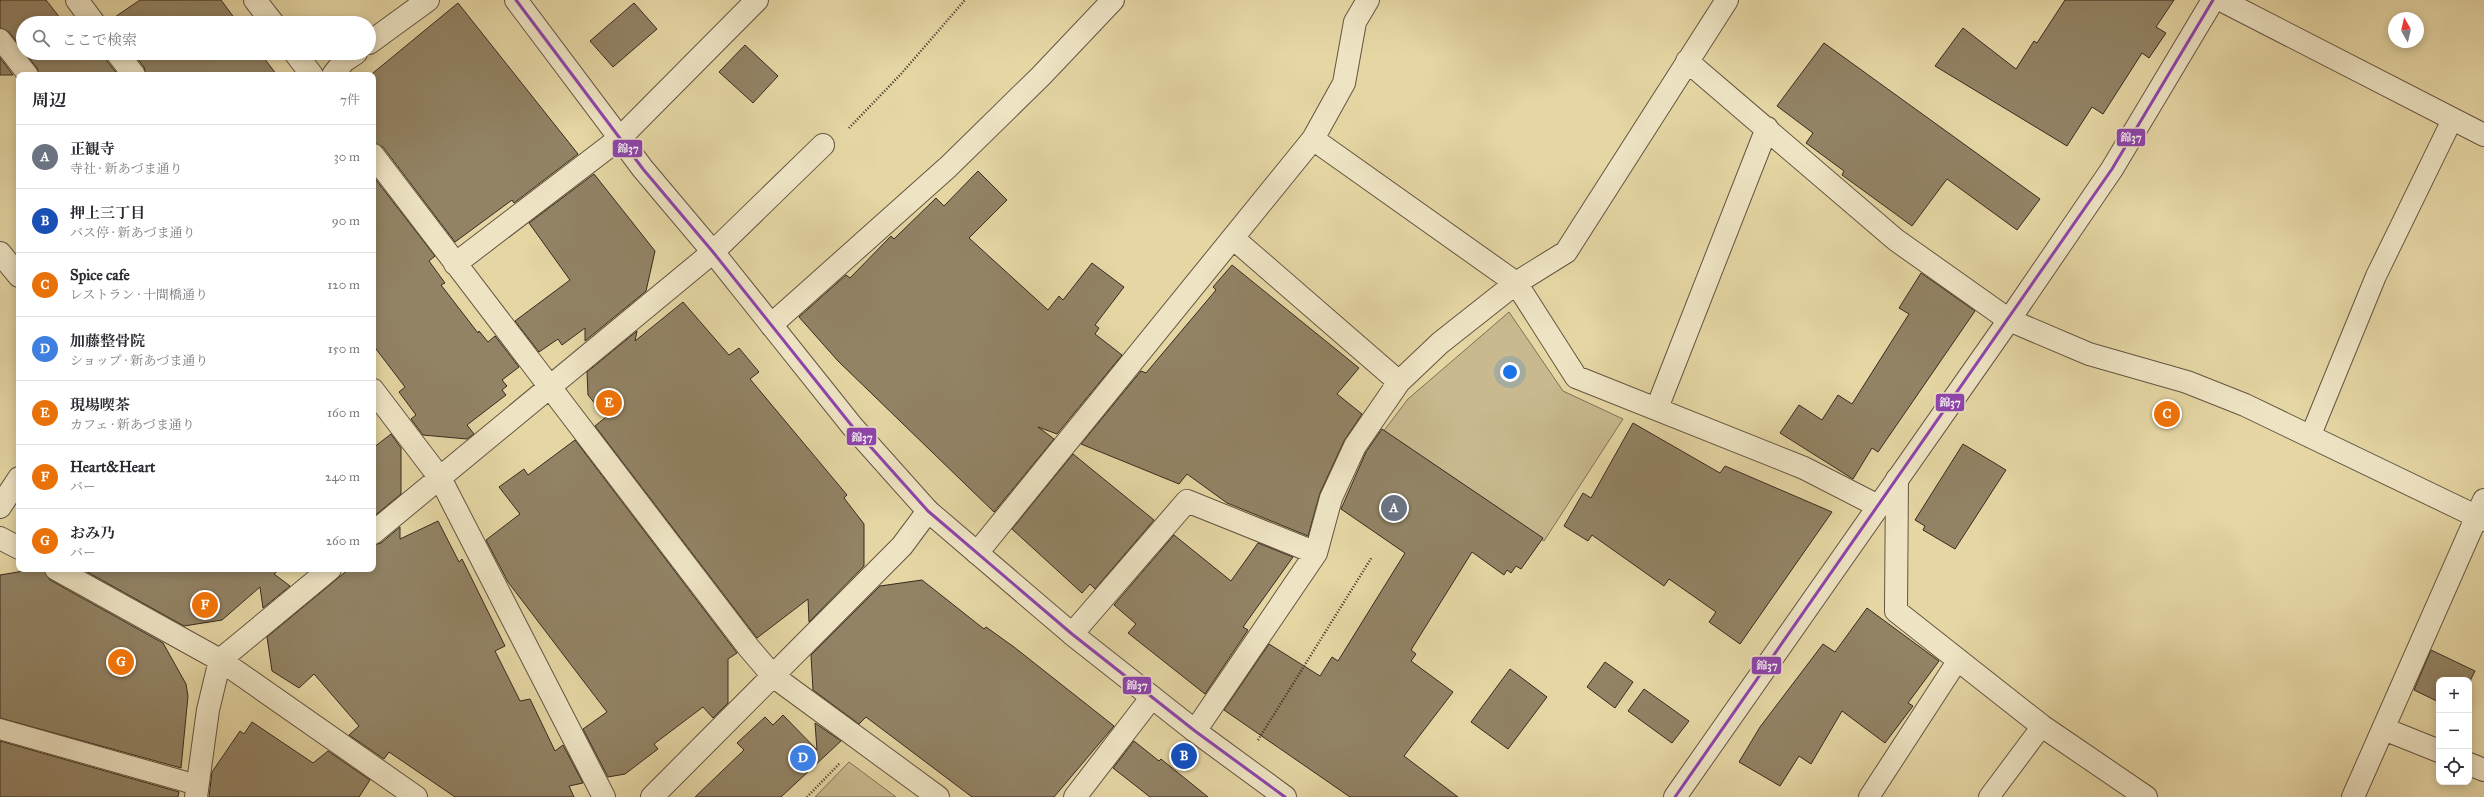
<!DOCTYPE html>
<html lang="ja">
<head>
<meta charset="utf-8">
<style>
  body { margin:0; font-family:"IM FELL Great Primer","Noto Serif JP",serif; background:#f2f2f3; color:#2b2b33 }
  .controls { position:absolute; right:12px; bottom:12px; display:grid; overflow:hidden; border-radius:8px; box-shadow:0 2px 10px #0003 }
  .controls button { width:36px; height:36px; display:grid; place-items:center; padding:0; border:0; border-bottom:1px solid #e1e1e2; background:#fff; color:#2b2b33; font:20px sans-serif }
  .compass { position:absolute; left:2388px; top:12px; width:36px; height:36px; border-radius:50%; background:#fff; box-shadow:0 2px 10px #0003; rotate:352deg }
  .you { position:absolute; left:1510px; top:372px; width:14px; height:14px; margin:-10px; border:3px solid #fff; border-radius:50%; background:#1a73e8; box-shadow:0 0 0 6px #1a73e833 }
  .badge { display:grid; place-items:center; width:26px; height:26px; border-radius:50%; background:#8f2418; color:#fff; font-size:13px; font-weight:700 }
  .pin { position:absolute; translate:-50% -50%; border:2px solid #fff; box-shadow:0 1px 4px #0006 }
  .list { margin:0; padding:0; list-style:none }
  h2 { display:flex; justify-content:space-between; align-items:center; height:52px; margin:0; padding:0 16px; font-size:17px }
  h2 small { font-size:13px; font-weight:400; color:#7c7c81 }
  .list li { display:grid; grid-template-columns:26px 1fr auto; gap:12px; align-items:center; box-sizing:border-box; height:64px; padding:0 16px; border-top:1px solid #e1e1e2 }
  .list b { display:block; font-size:15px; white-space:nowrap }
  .list p { margin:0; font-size:13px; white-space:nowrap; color:#7c7c81 }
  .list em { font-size:13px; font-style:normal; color:#7c7c81 }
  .icon { flex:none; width:22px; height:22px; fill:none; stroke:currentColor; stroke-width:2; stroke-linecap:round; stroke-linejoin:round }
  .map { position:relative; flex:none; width:2484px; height:797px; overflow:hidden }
  .search { position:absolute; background:#fff; box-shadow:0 2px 10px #0003; left:16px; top:16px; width:360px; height:44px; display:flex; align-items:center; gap:10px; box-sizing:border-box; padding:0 14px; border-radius:22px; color:#7c7c81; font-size:15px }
  .panel { position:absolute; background:#fff; box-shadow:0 2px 10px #0003; left:16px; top:72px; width:360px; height:500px; border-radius:8px }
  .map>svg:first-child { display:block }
  .green { fill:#c8b98e; stroke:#807257 }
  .building { fill:#928365; stroke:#392a20 }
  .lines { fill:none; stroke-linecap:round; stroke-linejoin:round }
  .service-casing { stroke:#645541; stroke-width:22 }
  .minor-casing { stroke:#645541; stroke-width:24 }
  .tertiary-casing { stroke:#645541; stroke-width:24 }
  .path { stroke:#392a20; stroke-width:2.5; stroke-dasharray:1 2; stroke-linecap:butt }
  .service { stroke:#eee4c4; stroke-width:20 }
  .minor { stroke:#eee4c4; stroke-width:22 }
  .tertiary { stroke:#eee4c4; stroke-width:22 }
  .bus-1-casing { stroke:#eee4c4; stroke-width:6 }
  .bus-1 { stroke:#8e44ad; stroke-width:3 }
  .line-badge { stroke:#eee4c4; stroke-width:1.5 }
  .badge-label { font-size:11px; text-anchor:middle; font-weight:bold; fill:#fff }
</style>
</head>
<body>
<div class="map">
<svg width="2484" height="797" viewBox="0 0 2484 797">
  <rect width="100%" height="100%" fill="#e5d6a4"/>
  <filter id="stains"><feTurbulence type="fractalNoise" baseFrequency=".005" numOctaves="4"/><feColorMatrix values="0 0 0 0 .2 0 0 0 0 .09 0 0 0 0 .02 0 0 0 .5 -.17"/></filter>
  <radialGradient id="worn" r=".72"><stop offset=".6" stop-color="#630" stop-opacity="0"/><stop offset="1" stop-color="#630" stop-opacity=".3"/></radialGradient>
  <!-- green -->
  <path class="green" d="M 1509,312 L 1563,391 L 1623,419 L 1544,541 L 1383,432 L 1408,399 Z
    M 849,762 L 896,797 L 815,797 Z"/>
  <!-- building -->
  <path class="building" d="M 0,0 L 46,0 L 64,23 L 23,23 L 23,50 L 9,32 L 0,28 Z
    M 140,0 L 221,0 L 238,23 L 106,23 Z
    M 2065,0 L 2174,0 L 2156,27 L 2166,33 L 2149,58 L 2142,53 L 2103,114 L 2092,107 L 2067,146 L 1935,66 L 1963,28 L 2016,69 L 2034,41 L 2037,43 Z
    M 458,3 L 578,154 L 514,203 L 512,200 L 455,242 L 383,147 L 373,143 L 373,73 Z
    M 634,3 L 657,29 L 613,67 L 590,41 Z
    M 1824,43 L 2040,199 L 2017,230 L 1947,179 L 1912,226 L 1842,175 L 1844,171 L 1806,143 L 1813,133 L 1777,106 Z
    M 745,45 L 778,76 L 753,103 L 719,72 Z
    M 25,53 L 105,53 L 107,61 L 118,75 L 39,75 L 37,68 Z
    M 133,53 L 260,53 L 277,75 L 146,75 L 144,67 Z
    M 0,58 L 13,75 L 0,75 Z
    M 978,171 L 1007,200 L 969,238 L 1048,310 L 1059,296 L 1063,300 L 1092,263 L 1124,287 L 1095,325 L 1099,328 L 1095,334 L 1122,355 L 1057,434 L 1038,427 L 1054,439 L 994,512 L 838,361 L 799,317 L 846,275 L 850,278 L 891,236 L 894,239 L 936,198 L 944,206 Z
    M 594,174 L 655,251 L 646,291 L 585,341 L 585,328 L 562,345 L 558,339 L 539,352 L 515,321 L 570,280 L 529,223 Z
    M 373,176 L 435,256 L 429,261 L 445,283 L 441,285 L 478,333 L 479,331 L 488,342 L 495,336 L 519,367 L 502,380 L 507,386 L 502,390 L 506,395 L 467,425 L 474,434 L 467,439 L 423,435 L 411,419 L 416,415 L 399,392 L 405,387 L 373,345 Z
    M 1232,265 L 1359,368 L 1337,394 L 1362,414 L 1344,441 L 1320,493 L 1308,536 L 1227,503 L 1187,474 L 1179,484 L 1081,444 L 1141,371 L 1146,373 L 1216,290 L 1213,287 Z
    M 1921,273 L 1975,311 L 1878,452 L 1872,448 L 1853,479 L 1780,433 L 1799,405 L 1822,420 L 1838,395 L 1852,404 L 1909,314 L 1899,308 Z
    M 683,302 L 729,355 L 739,348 L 759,372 L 750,379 L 847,495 L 844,498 L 864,524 L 864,566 L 809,622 L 808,599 L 757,638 L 595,426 L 606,417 L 588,395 L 587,372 L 637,331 L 635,341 Z
    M 1633,423 L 1720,473 L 1725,466 L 1832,512 L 1740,644 L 1709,622 L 1716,612 L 1669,579 L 1664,586 L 1592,535 L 1588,541 L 1564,526 L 1583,493 L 1591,498 Z
    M 1382,429 L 1543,538 L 1521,569 L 1516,566 L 1511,573 L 1507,570 L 1504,575 L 1472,552 L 1411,650 L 1416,654 L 1411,661 L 1453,692 L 1404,756 L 1458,797 L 1350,797 L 1224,710 L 1269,644 L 1320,676 L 1332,657 L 1338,661 L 1405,553 L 1341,509 L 1366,452 Z
    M 391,434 L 401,448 L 401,494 L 373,517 L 373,448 Z
    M 575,440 L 737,653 L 728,659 L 728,703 L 713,718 L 703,707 L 654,744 L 658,749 L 625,774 L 608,777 L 583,729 L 607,712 L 508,582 L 486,540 L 520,514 L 499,487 L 524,469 L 528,475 Z
    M 1963,444 L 2006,470 L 1955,549 L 1923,530 L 1925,526 L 1915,520 Z
    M 1073,454 L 1154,520 L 1095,589 L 1090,584 L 1082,593 L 1012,529 Z
    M 438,521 L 459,562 L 462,559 L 505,646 L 495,651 L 520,701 L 530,699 L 555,751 L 563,745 L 583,783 L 569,786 L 574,797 L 455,797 L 389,752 L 384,759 L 349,735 L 359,726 L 314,674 L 299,688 L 272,671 L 267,637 L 349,569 L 373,569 L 373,545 L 381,543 L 400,527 L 400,539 Z
    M 1174,535 L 1231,581 L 1258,543 L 1293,557 L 1243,627 L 1248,630 L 1205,694 L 1128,633 L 1136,624 L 1114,605 Z
    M 36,569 L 44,569 L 50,580 L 163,643 L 186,684 L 188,696 L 181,768 L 0,718 L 0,575 Z
    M 82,569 L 280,569 L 274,574 L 290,586 L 263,608 L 260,587 L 222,620 L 184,626 Z
    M 922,580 L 984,629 L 986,627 L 1014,647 L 1114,726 L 1054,797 L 972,797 L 866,717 L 859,724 L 813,690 L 811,655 L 880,586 Z
    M 1867,608 L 1939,661 L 1908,703 L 1913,706 L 1885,743 L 1842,711 L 1811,764 L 1799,756 L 1780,786 L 1739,762 L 1760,727 L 1823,644 L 1835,652 Z
    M 2431,650 L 2475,671 L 2469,683 L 2469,680 L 2439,680 L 2439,702 L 2414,690 Z
    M 1605,662 L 1633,682 L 1615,708 L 1587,687 Z
    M 1510,669 L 1547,697 L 1508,749 L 1471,722 Z
    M 1644,689 L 1689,721 L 1672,743 L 1628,711 Z
    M 783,715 L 817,750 L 815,723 L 841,741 L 781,797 L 695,797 L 744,750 L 737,743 L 765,717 L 773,725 Z
    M 252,722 L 313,763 L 328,751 L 370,780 L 359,797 L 209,797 L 212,772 L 240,731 L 244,734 Z
    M 0,741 L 179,792 L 178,797 L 0,797 Z
    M 1134,741 L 1159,761 L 1161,759 L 1208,797 L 1150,797 L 1113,768 Z"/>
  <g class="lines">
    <defs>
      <path id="service" d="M 0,39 L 28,75
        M 2310,437 L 2376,276 L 2452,120
        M 0,729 L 197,785
        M 1869,797 L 1958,660
        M 1989,797 L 2042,726"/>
      <path id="minor" d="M 77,0 L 94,23
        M 255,0 L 273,23
        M 2221,0 L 2484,135
        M 369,43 L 428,0
        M 117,53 L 134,75
        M 295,53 L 312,75
        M 1687,61 L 1896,240 L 2009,320 L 2089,354 L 2187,382 L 2245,405 L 2484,520
        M 333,75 L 344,61 L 356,53
        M 1313,139 L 1516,283 L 1576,377 L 1804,468 L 1878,506
        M 373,155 L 749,648 L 773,676 L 938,797
        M 1233,238 L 1399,382
        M 0,253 L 19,276
        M 455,264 L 620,138 L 757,0
        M 771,325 L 948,167 L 1041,76 L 1113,0
        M 373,390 L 440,478 L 604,797
        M 1657,408 L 1767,128
        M 1897,479 L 1896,611 L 2042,726 L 2146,797
        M 0,507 L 19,478
        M 373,533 L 713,252 L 823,145
        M 0,538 L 19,548
        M 977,553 L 1313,139 L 1344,83 L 1355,22 L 1368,0
        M 56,569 L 220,660 L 416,797
        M 1072,634 L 1187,501 L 1316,553
        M 2384,729 L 2439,751
        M 1195,731 L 1316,553 L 1331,498 L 1355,446 L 1399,382 L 1440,343 L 1516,283 L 1566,252 L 1727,0
        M 2469,764 L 2484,770
        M 196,797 L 208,710 L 220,660 L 330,569
        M 652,797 L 902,546 L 928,511
        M 1075,797 L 1152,697
        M 2353,797 L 2484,500"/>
      <path id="tertiary" d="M 516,0 L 643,169 L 713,252 L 852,426 L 928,511 L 1072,634 L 1195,731 L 1285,797
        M 1675,797 L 2009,320 L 2112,169 L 2213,0"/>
    </defs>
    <!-- service casing -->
    <use href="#service" class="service-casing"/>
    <!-- minor casing -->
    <use href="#minor" class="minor-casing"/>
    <!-- tertiary casing -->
    <use href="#tertiary" class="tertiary-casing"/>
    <!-- path -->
    <path class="path" d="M 849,128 L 901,74 L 965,0
      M 1258,740 L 1372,557
      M 807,797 L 840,763"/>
    <!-- service -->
    <use href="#service" class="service"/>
    <!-- minor -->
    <use href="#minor" class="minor"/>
    <!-- tertiary -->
    <use href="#tertiary" class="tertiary"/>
    <defs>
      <path id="bus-1" d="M 516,0 L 643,169 L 713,252 L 852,426 L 928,511 L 1072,634 L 1195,731 L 1285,797
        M 1675,797 L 2112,169 L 2213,0"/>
    </defs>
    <!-- bus-1 casing -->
    <use href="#bus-1" class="bus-1-casing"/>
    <!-- bus-1 -->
    <use href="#bus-1" class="bus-1"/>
  </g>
  <g class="line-badge">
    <rect x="2116" y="128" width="30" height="19" rx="4" fill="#8e44ad"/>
    <rect x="612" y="139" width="31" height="19" rx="4" fill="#8e44ad"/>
    <rect x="1935" y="393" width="30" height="19" rx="4" fill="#8e44ad"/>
    <rect x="846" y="427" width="31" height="19" rx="4" fill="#8e44ad"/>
    <rect x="1751" y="656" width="31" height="19" rx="4" fill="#8e44ad"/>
    <rect x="1122" y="676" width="30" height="19" rx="4" fill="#8e44ad"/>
  </g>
  <g class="badge-label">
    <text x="2131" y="141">錦37</text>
    <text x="628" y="152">錦37</text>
    <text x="1950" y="406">錦37</text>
    <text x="862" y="441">錦37</text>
    <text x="1767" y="669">錦37</text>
    <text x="1137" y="689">錦37</text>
  </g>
  <rect width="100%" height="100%" filter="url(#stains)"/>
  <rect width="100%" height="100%" fill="url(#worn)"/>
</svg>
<div class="controls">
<button>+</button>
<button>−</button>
<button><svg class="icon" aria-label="locate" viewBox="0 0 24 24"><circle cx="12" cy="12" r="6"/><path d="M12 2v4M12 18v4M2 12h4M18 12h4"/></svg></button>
</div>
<svg class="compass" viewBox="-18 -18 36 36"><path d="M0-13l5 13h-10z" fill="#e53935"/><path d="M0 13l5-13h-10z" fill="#7c7c81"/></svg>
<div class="you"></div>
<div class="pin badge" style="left:1394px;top:508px;background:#6b7280">A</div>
<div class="pin badge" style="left:1184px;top:756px;background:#1a4fb4">B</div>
<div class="pin badge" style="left:2167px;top:414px;background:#e8710a">C</div>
<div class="pin badge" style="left:803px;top:758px;background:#3f7fe0">D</div>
<div class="pin badge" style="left:609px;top:403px;background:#e8710a">E</div>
<div class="pin badge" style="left:205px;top:605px;background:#e8710a">F</div>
<div class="pin badge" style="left:121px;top:662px;background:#e8710a">G</div>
<div class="search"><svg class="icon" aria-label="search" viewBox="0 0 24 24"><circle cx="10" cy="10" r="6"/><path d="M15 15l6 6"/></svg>ここで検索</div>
<section class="panel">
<h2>周辺<small>7件</small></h2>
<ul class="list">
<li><span class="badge" style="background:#6b7280">A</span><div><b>正観寺</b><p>寺社 · 新あづま通り</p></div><em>30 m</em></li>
<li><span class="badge" style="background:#1a4fb4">B</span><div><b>押上三丁目</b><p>バス停 · 新あづま通り</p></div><em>90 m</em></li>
<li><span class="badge" style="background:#e8710a">C</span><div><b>Spice cafe</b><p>レストラン · 十間橋通り</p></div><em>120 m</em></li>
<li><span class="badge" style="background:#3f7fe0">D</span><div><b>加藤整骨院</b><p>ショップ · 新あづま通り</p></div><em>150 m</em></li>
<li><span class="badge" style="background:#e8710a">E</span><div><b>現場喫茶</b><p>カフェ · 新あづま通り</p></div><em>160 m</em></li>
<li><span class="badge" style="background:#e8710a">F</span><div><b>Heart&amp;Heart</b><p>バー</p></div><em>240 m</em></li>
<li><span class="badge" style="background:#e8710a">G</span><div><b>おみ乃</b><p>バー</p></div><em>260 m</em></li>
</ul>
</section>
</div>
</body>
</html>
